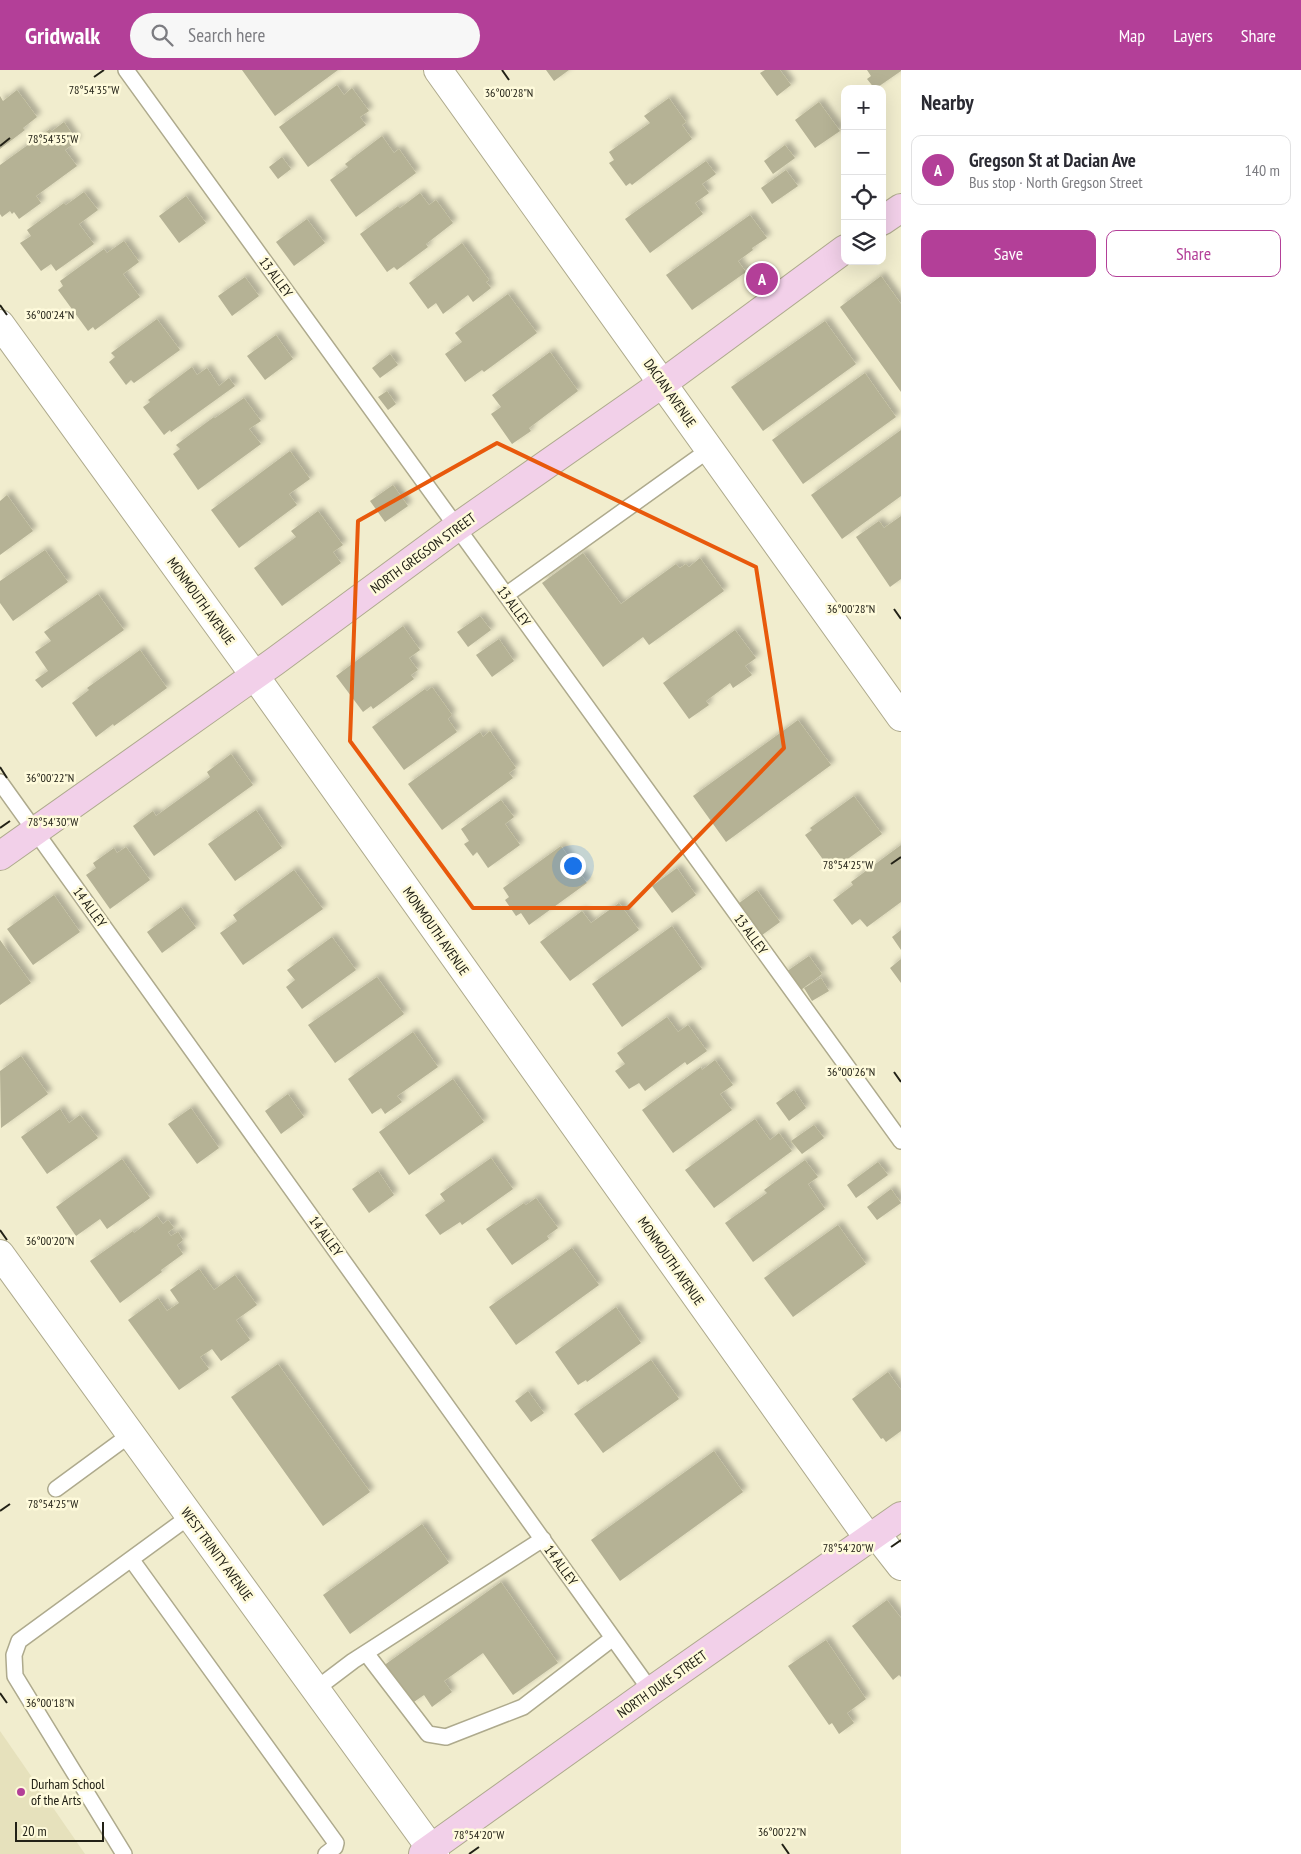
<!DOCTYPE html>
<html lang="en">
<head>
<meta charset="utf-8">
<style>
  body { margin:0; font-family:"PT Sans Narrow",sans-serif; background:#f7f7f7; color:#2b2b33 }
  .controls { position:absolute; right:15px; top:15px; display:grid; overflow:hidden; border-radius:10px; box-shadow:0 5px 20px #0002 }
  .controls button { width:45px; height:45px; display:grid; place-items:center; padding:0; border:0; border-bottom:1px solid #e1e1e2; background:#fff; color:#2b2b33; font:25px sans-serif }
  .scale { position:absolute; left:15px; bottom:12px; width:89px; box-sizing:border-box; padding-left:5px; border:2px solid #222116; border-top:0; font-size:14px; line-height:18px; white-space:nowrap; color:#222116; -webkit-text-stroke:4px #fefadb; paint-order:stroke }
  .you { position:absolute; left:572px; top:795px; width:18px; height:18px; margin:-12px; border:4px solid #fff; border-radius:50%; background:#1a73e8; box-shadow:0 0 0 8px #1a73e833 }
  .badge { display:grid; place-items:center; width:32px; height:32px; border-radius:50%; background:#b33f98; color:#fff; font-size:16px; font-weight:700 }
  .pin { position:absolute; translate:-50% -50%; border:2px solid #fff; box-shadow:0 1px 5px #0006 }
  .list { margin:0; padding:0; list-style:none }
  h2 { display:flex; justify-content:space-between; align-items:center; height:65px; margin:0; padding:0 20px; font-size:21px }
  h2 small { font-size:16px; font-weight:400; color:#7c7c81 }
  .list li { display:grid; grid-template-columns:32px 1fr auto; gap:15px; align-items:center; box-sizing:border-box; height:70px; margin:0 10px 10px; padding:0 10px; border:1px solid #e1e1e2; border-radius:10px }
  .list b { display:block; font-size:19px; white-space:nowrap }
  .list p { margin:0; font-size:16px; white-space:nowrap; color:#7c7c81 }
  .list em { font-size:16px; font-style:normal; color:#7c7c81 }
  .actions { display:flex; gap:10px; padding:15px 20px }
  .actions a { flex:1; padding:11px 0; border:1px solid #b33f98; border-radius:10px; text-align:center; font-size:18px; color:#b33f98 }
  .actions .main { background:#b33f98; color:#fff }
  .icon { flex:none; width:28px; height:28px; fill:none; stroke:currentColor; stroke-width:2; stroke-linecap:round; stroke-linejoin:round }
  .map { position:relative; flex:none; width:901px; height:1784px; overflow:hidden }
  header { display:flex; align-items:center; gap:30px; box-sizing:border-box; height:70px; padding:0 25px; background:#b33f98; color:#fff }
  header strong { font-size:24px }
  nav { display:flex; gap:28px; margin-inline-start:auto; font-size:18px }
  .search { width:350px; height:45px; background:#f7f7f7; display:flex; align-items:center; gap:12px; box-sizing:border-box; padding:0 18px; border-radius:28px; color:#7c7c81; font-size:19px }
  main { display:flex }
  aside { flex:1; background:#fff }
  .map>svg:first-child { display:block }
  .built { fill:#e6e1bc }
  .building { fill:#b5b295; filter:url(#shadow) }
  .lines { fill:none; stroke-linecap:round; stroke-linejoin:round }
  .service-casing { stroke:#aeaa8d; stroke-width:18 }
  .minor-casing { stroke:#aeaa8d; stroke-width:30 }
  .tertiary-casing { stroke:#aeaa8d; stroke-width:30 }
  .secondary-casing { stroke:#aeaa8d; stroke-width:30 }
  .service { stroke:#fff; stroke-width:15 }
  .minor { stroke:#fff; stroke-width:28 }
  .tertiary { stroke:#fff; stroke-width:28 }
  .secondary { stroke:#f2d0e9; stroke-width:28 }
  .marked { fill:none; stroke:#e8590c; stroke-width:4; stroke-linejoin:round }
  .ticks { fill:none; stroke:#222116; stroke-width:2 }
  .poi-dot { fill:#b33f98; stroke:#fefadb; stroke-width:2 }
  .labels { text-anchor:middle; stroke-width:5; stroke-linejoin:round; paint-order:stroke }
  .street-label { font-size:14px; fill:#222116; stroke:#fefadb }
  .poi-label { font-size:14px; fill:#222116; stroke:#fefadb; text-anchor:start }
  .ticks-label { font-size:12px; text-anchor:middle; fill:#222116; stroke:#fefadb; stroke-width:5; stroke-linejoin:round; paint-order:stroke }
</style>
</head>
<body>
<header>
<strong>Gridwalk</strong>
<div class="search"><svg class="icon" aria-label="search" viewBox="0 0 24 24"><circle cx="10" cy="10" r="6"/><path d="M15 15l6 6"/></svg>Search here</div>
<nav><a>Map</a><a>Layers</a><a>Share</a></nav>
</header>
<main>
<div class="map">
<svg width="901" height="1784" viewBox="0 0 901 1784">
  <defs>
    <filter id="shadow"><feDropShadow dx="4.5" dy="-4.5" stdDeviation="2.5" flood-color="#0004"/></filter>
  </defs>
  <rect width="100%" height="100%" fill="#f1edce"/>
  <!-- built -->
  <path class="built" d="M 0,1661 L 85,1784 L 0,1784 Z"/>
  <!-- building -->
  <path class="building" d="M 242,0 L 338,0 L 275,46 Z
    M 546,0 L 569,0 L 554,11 Z
    M 765,0 L 780,0 L 791,15 L 777,26 L 760,3 Z
    M 867,0 L 901,0 L 901,1 L 875,19 L 867,9 L 871,6 Z
    M 337,15 L 344,25 L 352,18 L 369,41 L 360,47 L 366,55 L 308,97 L 279,57 Z
    M 17,20 L 37,47 L 23,58 L 25,60 L 0,79 L 0,26 L 3,31 Z
    M 669,28 L 686,52 L 682,55 L 692,69 L 632,115 L 630,113 L 626,116 L 609,93 L 614,90 L 609,82 L 650,53 L 644,46 Z
    M 819,32 L 840,61 L 815,78 L 795,50 Z
    M 64,52 L 77,71 L 65,80 L 77,96 L 36,126 L 41,133 L 19,149 L 14,142 L 12,144 L 10,141 L 2,147 L 0,144 L 0,95 L 50,59 L 52,61 Z
    M 382,66 L 394,83 L 399,79 L 416,103 L 356,147 L 330,110 L 348,97 L 345,94 Z
    M 785,75 L 795,88 L 773,104 L 764,91 Z
    M 282,87 L 291,99 L 278,109 L 269,97 Z
    M 706,91 L 716,104 L 702,114 L 709,123 L 695,133 L 703,144 L 650,183 L 625,149 Z
    M 786,100 L 798,116 L 772,134 L 761,118 Z
    M 84,122 L 98,140 L 79,154 L 94,174 L 56,201 L 51,194 L 41,201 L 20,173 L 31,166 L 27,160 L 64,133 L 66,135 Z
    M 420,123 L 429,135 L 436,130 L 453,153 L 426,174 L 428,177 L 397,200 L 394,197 L 387,202 L 360,164 L 398,136 L 400,138 Z
    M 186,126 L 206,153 L 179,173 L 159,146 Z
    M 750,145 L 767,168 L 752,178 L 753,180 L 738,191 L 746,202 L 692,240 L 666,205 Z
    M 307,149 L 325,173 L 294,196 L 276,172 Z
    M 124,171 L 139,192 L 123,204 L 140,227 L 95,260 L 93,257 L 88,261 L 58,220 L 63,216 L 60,211 L 104,179 L 107,183 Z
    M 462,173 L 489,210 L 486,212 L 491,218 L 473,232 L 468,225 L 443,244 L 436,233 L 428,239 L 409,213 Z
    M 881,206 L 901,234 L 901,322 L 840,237 Z
    M 245,207 L 259,226 L 232,246 L 218,226 Z
    M 508,224 L 537,263 L 484,302 L 482,300 L 465,312 L 445,284 L 462,272 L 455,263 Z
    M 157,249 L 180,280 L 134,313 L 131,310 L 126,315 L 109,292 L 115,287 L 111,283 Z
    M 825,251 L 856,294 L 763,361 L 731,317 Z
    M 276,265 L 293,289 L 265,310 L 247,286 Z
    M 550,282 L 578,321 L 529,358 L 531,361 L 512,374 L 491,344 L 501,337 L 492,325 Z
    M 390,284 L 398,295 L 380,308 L 372,298 Z
    M 192,297 L 197,305 L 207,298 L 219,316 L 229,308 L 235,316 L 171,362 L 170,360 L 164,365 L 143,337 L 150,332 L 148,330 Z
    M 865,303 L 896,347 L 803,414 L 772,370 Z
    M 387,321 L 396,334 L 388,340 L 378,327 Z
    M 244,328 L 261,351 L 249,359 L 261,374 L 198,420 L 173,384 L 180,379 L 176,375 L 214,347 L 215,348 Z
    M 901,360 L 901,426 L 842,469 L 811,425 Z
    M 290,381 L 310,409 L 289,424 L 297,435 L 239,478 L 211,440 Z
    M 393,415 L 408,436 L 385,452 L 370,431 Z
    M 7,425 L 33,461 L 0,485 L 0,431 Z
    M 318,441 L 343,475 L 333,482 L 341,493 L 282,536 L 254,498 L 296,467 L 291,461 Z
    M 901,446 L 901,509 L 890,517 L 856,467 L 879,451 L 884,458 Z
    M 45,480 L 68,512 L 13,551 L 0,533 L 0,511 Z
    M 583,483 L 621,534 L 676,494 L 680,498 L 686,494 L 689,497 L 700,488 L 724,521 L 649,575 L 643,567 L 603,597 L 542,513 Z
    M 98,524 L 124,560 L 42,618 L 35,610 L 48,601 L 35,582 L 51,571 L 44,562 Z
    M 480,546 L 491,560 L 468,577 L 457,562 Z
    M 403,556 L 420,580 L 409,588 L 418,600 L 411,605 L 414,609 L 373,639 L 371,636 L 363,642 L 336,606 Z
    M 735,560 L 756,588 L 745,596 L 752,605 L 733,618 L 730,613 L 706,631 L 709,635 L 689,649 L 663,613 Z
    M 499,569 L 514,591 L 492,607 L 476,585 Z
    M 140,580 L 167,618 L 114,656 L 113,654 L 96,667 L 72,633 L 89,620 L 87,618 Z
    M 432,617 L 452,645 L 448,649 L 457,662 L 404,700 L 372,657 L 425,619 L 427,621 Z
    M 798,650 L 831,695 L 726,772 L 693,726 Z
    M 490,661 L 516,698 L 509,703 L 513,708 L 442,760 L 408,714 L 480,662 L 483,667 Z
    M 231,684 L 253,715 L 154,786 L 133,756 L 153,741 L 156,746 L 210,707 L 207,702 Z
    M 854,726 L 882,764 L 838,796 L 837,794 L 830,799 L 805,765 L 812,760 L 810,758 Z
    M 501,730 L 514,747 L 505,754 L 520,775 L 488,798 L 477,782 L 473,786 L 464,774 L 469,771 L 461,759 Z
    M 256,740 L 282,778 L 235,811 L 208,774 Z
    M 901,775 L 901,832 L 867,857 L 860,849 L 852,855 L 833,830 L 853,815 L 851,812 Z
    M 561,776 L 587,813 L 529,855 L 521,843 L 516,846 L 505,830 L 509,827 L 503,818 Z
    M 126,777 L 150,810 L 110,839 L 86,805 L 96,798 L 93,793 L 114,778 L 117,783 Z
    M 677,798 L 696,825 L 672,843 L 652,816 Z
    M 294,800 L 323,839 L 243,895 L 220,863 L 237,851 L 233,845 Z
    M 757,820 L 780,852 L 758,868 L 735,836 Z
    M 54,825 L 80,862 L 33,895 L 7,859 Z
    M 619,833 L 639,860 L 570,911 L 540,872 L 582,841 L 591,853 Z
    M 181,837 L 196,858 L 162,883 L 147,862 Z
    M 672,856 L 702,899 L 622,957 L 592,914 Z
    M 901,860 L 901,880 L 892,867 Z
    M 332,867 L 356,900 L 302,939 L 286,917 L 295,910 L 287,900 Z
    M 0,870 L 31,913 L 0,935 Z
    M 809,886 L 822,904 L 797,923 L 783,904 Z
    M 901,889 L 901,913 L 890,898 Z
    M 377,907 L 404,944 L 335,993 L 308,955 Z
    M 821,908 L 829,921 L 812,931 L 804,918 Z
    M 667,947 L 678,962 L 688,955 L 707,981 L 687,995 L 685,992 L 645,1021 L 639,1013 L 629,1019 L 615,1001 L 625,994 L 617,983 Z
    M 413,962 L 438,997 L 397,1026 L 402,1032 L 385,1044 L 381,1038 L 372,1044 L 348,1009 Z
    M 21,986 L 48,1024 L 1,1058 L 0,1001 Z
    M 715,990 L 733,1015 L 720,1024 L 732,1040 L 673,1083 L 642,1040 L 701,997 L 702,1000 Z
    M 453,1009 L 484,1052 L 409,1105 L 379,1062 Z
    M 794,1020 L 806,1038 L 789,1051 L 776,1033 Z
    M 288,1024 L 304,1047 L 281,1064 L 265,1041 Z
    M 191,1038 L 219,1078 L 197,1094 L 168,1054 Z
    M 60,1039 L 69,1053 L 80,1045 L 98,1068 L 47,1104 L 21,1067 Z
    M 755,1049 L 770,1070 L 779,1063 L 792,1081 L 714,1138 L 685,1100 Z
    M 814,1055 L 824,1068 L 802,1084 L 791,1071 Z
    M 491,1088 L 513,1119 L 462,1155 L 460,1152 L 440,1165 L 425,1145 L 445,1131 L 440,1124 Z
    M 122,1089 L 150,1128 L 107,1159 L 100,1149 L 76,1166 L 56,1137 Z
    M 805,1090 L 818,1107 L 808,1114 L 825,1139 L 753,1192 L 725,1153 L 767,1123 L 764,1120 Z
    M 878,1092 L 888,1105 L 856,1128 L 847,1115 Z
    M 378,1101 L 394,1125 L 369,1143 L 352,1119 Z
    M 891,1119 L 901,1133 L 877,1150 L 867,1137 Z
    M 536,1128 L 558,1158 L 547,1166 L 549,1169 L 512,1195 L 486,1159 L 524,1133 L 526,1135 Z
    M 157,1146 L 163,1154 L 168,1150 L 174,1158 L 168,1162 L 171,1166 L 178,1162 L 183,1170 L 177,1175 L 183,1184 L 161,1200 L 162,1202 L 120,1233 L 90,1191 L 133,1161 L 134,1163 Z
    M 838,1155 L 866,1194 L 793,1247 L 764,1208 Z
    M 572,1178 L 599,1215 L 516,1275 L 489,1237 Z
    M 199,1199 L 214,1220 L 235,1205 L 257,1235 L 236,1250 L 250,1270 L 221,1291 L 212,1279 L 200,1287 L 209,1299 L 179,1320 L 128,1250 L 158,1228 L 167,1241 L 179,1233 L 170,1220 Z
    M 616,1237 L 641,1273 L 587,1312 L 586,1310 L 578,1315 L 555,1282 Z
    M 651,1290 L 679,1329 L 603,1383 L 574,1344 Z
    M 278,1294 L 370,1422 L 323,1456 L 231,1327 Z
    M 888,1302 L 901,1320 L 901,1361 L 886,1372 L 883,1368 L 881,1369 L 852,1329 Z
    M 528,1321 L 544,1343 L 531,1352 L 515,1331 Z
    M 714,1381 L 743,1422 L 620,1511 L 591,1470 Z
    M 422,1454 L 449,1493 L 350,1564 L 323,1525 Z
    M 501,1512 L 558,1593 L 513,1625 L 483,1583 L 444,1611 L 452,1622 L 432,1637 L 424,1625 L 411,1634 L 383,1596 Z
    M 887,1530 L 901,1548 L 901,1607 L 899,1605 L 893,1610 L 852,1556 Z
    M 826,1570 L 866,1629 L 847,1643 L 854,1653 L 839,1664 L 832,1653 L 829,1655 L 788,1596 Z"/>
  <g class="lines">
    <defs>
      <path id="service" d="M 126,0 L 901,1071
        M 506,525 L 710,379
        M 0,712 L 651,1621
        M 56,1419 L 131,1364
        M 131,1489 L 336,1773 L 335,1777 L 326,1784
        M 366,1583 L 428,1664 L 446,1667 L 523,1637 L 613,1568
        M 316,1619 L 353,1591 L 543,1469
        M 124,1784 L 15,1606 L 14,1585 L 19,1571 L 190,1446"/>
      <path id="minor" d="M 438,0 L 901,647
        M 0,254 L 242,588 L 869,1469
        M 876,1464 L 901,1496"/>
      <path id="tertiary" d="M 0,1184 L 435,1784"/>
      <path id="secondary" d="M 882,151 L 901,138
        M 0,786 L 274,592 L 457,457 L 663,313 L 845,179
        M 423,1784 L 651,1621 L 901,1446"/>
    </defs>
    <!-- service casing -->
    <use href="#service" class="service-casing"/>
    <!-- minor casing -->
    <use href="#minor" class="minor-casing"/>
    <!-- tertiary casing -->
    <use href="#tertiary" class="tertiary-casing"/>
    <!-- secondary casing -->
    <use href="#secondary" class="secondary-casing"/>
    <!-- service -->
    <use href="#service" class="service"/>
    <!-- minor -->
    <use href="#minor" class="minor"/>
    <!-- tertiary -->
    <use href="#tertiary" class="tertiary"/>
    <!-- secondary -->
    <use href="#secondary" class="secondary"/>
  </g>
  <!-- marked area -->
  <path class="marked" d="M 497,373 L 756,497 L 784,678 L 628,838 L 473,838 L 350,671 L 358,451 Z"/>
  <!-- ticks -->
  <path class="ticks" d="M 502,0 L 509,10M 94,7 L 104,0M 0,76 L 10,68M 0,235 L 7,245M 894,539 L 901,549M 0,697 L 7,708M 0,758 L 10,751M 891,794 L 901,787M 894,1002 L 901,1012M 0,1160 L 7,1170M 0,1441 L 10,1434M 891,1477 L 901,1470M 0,1623 L 7,1633M 782,1774 L 789,1784M 469,1784 L 479,1777"/>
  <!-- markers -->
  <circle class="poi-dot" cx="21" cy="1722" r="5"/>
  <g class="labels">
    <!-- street labels -->
    <g class="street-label">
      <text transform="translate(276 207) rotate(54)" y="5">13 ALLEY</text>
      <text transform="translate(670 323) rotate(55)" y="5">DACIAN AVENUE</text>
      <text transform="translate(423 483) rotate(-36)" y="5">NORTH GREGSON STREET</text>
      <text transform="translate(201 531) rotate(54)" y="5">MONMOUTH AVENUE</text>
      <text transform="translate(514 536) rotate(54)" y="5">13 ALLEY</text>
      <text transform="translate(90 837) rotate(54)" y="5">14 ALLEY</text>
      <text transform="translate(436 861) rotate(55)" y="5">MONMOUTH AVENUE</text>
      <text transform="translate(751 864) rotate(54)" y="5">13 ALLEY</text>
      <text transform="translate(326 1166) rotate(54)" y="5">14 ALLEY</text>
      <text transform="translate(671 1191) rotate(55)" y="5">MONMOUTH AVENUE</text>
      <text transform="translate(217 1484) rotate(54)" y="5">WEST TRINITY AVENUE</text>
      <text transform="translate(561 1495) rotate(54)" y="5">14 ALLEY</text>
      <text transform="translate(662 1614) rotate(-35)" y="5">NORTH DUKE STREET</text>
    </g>
    <!-- poi labels -->
    <g class="poi-label">
      <text x="31" y="1719">Durham School<tspan x="31" dy="16">of the Arts</tspan></text>
    </g>
  </g>
  <g class="ticks-label">
    <text x="94" y="24">78°54'35"W</text>
    <text x="509" y="27">36°00'28"N</text>
    <text x="53" y="73">78°54'35"W</text>
    <text x="50" y="249">36°00'24"N</text>
    <text x="851" y="543">36°00'28"N</text>
    <text x="50" y="712">36°00'22"N</text>
    <text x="53" y="756">78°54'30"W</text>
    <text x="848" y="799">78°54'25"W</text>
    <text x="851" y="1006">36°00'26"N</text>
    <text x="50" y="1175">36°00'20"N</text>
    <text x="53" y="1438">78°54'25"W</text>
    <text x="848" y="1482">78°54'20"W</text>
    <text x="50" y="1637">36°00'18"N</text>
    <text x="782" y="1766">36°00'22"N</text>
    <text x="479" y="1769">78°54'20"W</text>
  </g>
</svg>
<div class="controls">
<button>+</button>
<button>−</button>
<button><svg class="icon" aria-label="locate" viewBox="0 0 24 24"><circle cx="12" cy="12" r="6"/><path d="M12 2v4M12 18v4M2 12h4M18 12h4"/></svg></button>
<button><svg class="icon" aria-label="layers" viewBox="0 0 24 24"><path d="M12 4l9 5-9 5-9-5zM3 14l9 5 9-5"/></svg></button>
</div>
<div class="scale">20 m</div>
<div class="you"></div>
<div class="pin badge" style="left:762px;top:209px">A</div>
</div>
<aside>
<h2>Nearby<small></small></h2>
<ul class="list">
<li><span class="badge">A</span><div><b>Gregson St at Dacian Ave</b><p>Bus stop · North Gregson Street</p></div><em>140 m</em></li>
</ul>
<div class="actions"><a class="main">Save</a><a>Share</a></div>
</aside>
</main>
</body>
</html>
